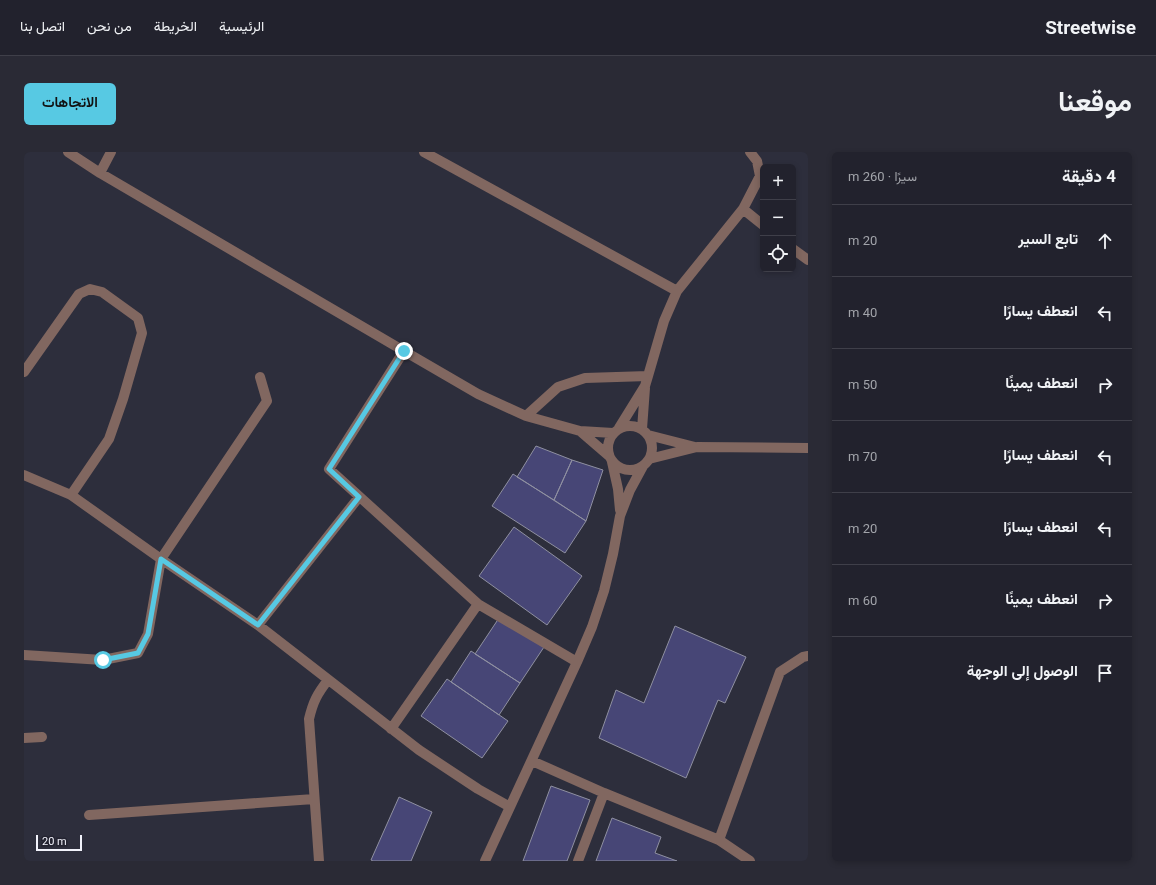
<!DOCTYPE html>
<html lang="ar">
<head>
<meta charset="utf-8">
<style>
  body { margin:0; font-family:Roboto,Vazirmatn,sans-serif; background:#2a2a35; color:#f1f3f6; direction:rtl }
  .controls { position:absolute; right:12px; top:12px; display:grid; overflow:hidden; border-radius:6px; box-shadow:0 2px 6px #0003 }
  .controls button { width:36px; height:36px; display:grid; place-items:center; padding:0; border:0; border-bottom:1px solid #3f3f49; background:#22222d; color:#f1f3f6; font:20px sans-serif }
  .scale { position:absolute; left:12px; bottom:10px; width:46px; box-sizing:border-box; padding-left:4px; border:2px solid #f1f2fb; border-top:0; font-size:11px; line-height:14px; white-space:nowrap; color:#f1f2fb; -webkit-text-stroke:3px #242431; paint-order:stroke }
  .stop { position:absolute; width:12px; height:12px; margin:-9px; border:3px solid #57c9e3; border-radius:50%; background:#fff }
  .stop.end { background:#57c9e3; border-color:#fff; box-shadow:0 1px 4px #0008 }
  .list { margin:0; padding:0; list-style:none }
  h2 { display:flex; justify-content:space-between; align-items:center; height:52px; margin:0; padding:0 16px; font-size:17px }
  h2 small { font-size:13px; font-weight:400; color:#a2a4aa }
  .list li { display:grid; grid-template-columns:26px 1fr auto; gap:12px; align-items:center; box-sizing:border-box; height:72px; padding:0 16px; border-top:1px solid #3f3f49 }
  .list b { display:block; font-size:15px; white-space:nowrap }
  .list em { font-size:13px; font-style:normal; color:#a2a4aa }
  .icon { flex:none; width:22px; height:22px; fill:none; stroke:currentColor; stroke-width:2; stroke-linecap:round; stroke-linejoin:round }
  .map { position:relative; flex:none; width:784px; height:709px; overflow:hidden; direction:ltr; border-radius:6px }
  header { display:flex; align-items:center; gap:24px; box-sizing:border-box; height:56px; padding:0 20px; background:#22222d; border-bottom:1px solid #3f3f49 }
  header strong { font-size:19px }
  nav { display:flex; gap:22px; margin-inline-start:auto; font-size:14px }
  .intro { display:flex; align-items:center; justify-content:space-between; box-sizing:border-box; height:96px; padding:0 24px }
  h1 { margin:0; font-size:28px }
  .button { padding:10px 18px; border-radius:6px; background:#57c9e3; color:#111; font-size:14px; font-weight:700 }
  main { display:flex; gap:24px; padding:0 24px }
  aside { flex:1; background:#22222d; border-radius:6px; box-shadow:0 2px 6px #0003 }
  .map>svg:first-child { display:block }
  .building { fill:#474676; stroke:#8f90a1 }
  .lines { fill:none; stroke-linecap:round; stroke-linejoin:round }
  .minor { stroke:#816760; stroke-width:10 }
  .route { stroke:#57c9e3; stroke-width:5 }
</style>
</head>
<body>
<header>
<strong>Streetwise</strong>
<nav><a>الرئيسية</a><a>الخريطة</a><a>من نحن</a><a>اتصل بنا</a></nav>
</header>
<div class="intro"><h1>موقعنا</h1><a class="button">الاتجاهات</a></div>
<main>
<aside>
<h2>4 دقيقة<small>سيرًا · 260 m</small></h2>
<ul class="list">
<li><svg class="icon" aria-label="ahead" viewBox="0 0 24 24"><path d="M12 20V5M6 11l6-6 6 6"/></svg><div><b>تابع السير</b></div><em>20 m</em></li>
<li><svg class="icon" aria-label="left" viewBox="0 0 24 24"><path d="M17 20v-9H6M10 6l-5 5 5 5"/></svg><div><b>انعطف يسارًا</b></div><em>40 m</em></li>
<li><svg class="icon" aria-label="right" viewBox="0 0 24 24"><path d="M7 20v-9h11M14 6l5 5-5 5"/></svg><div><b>انعطف يمينًا</b></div><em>50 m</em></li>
<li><svg class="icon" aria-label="left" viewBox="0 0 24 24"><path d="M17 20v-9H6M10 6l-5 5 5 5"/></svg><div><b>انعطف يسارًا</b></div><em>70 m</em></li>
<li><svg class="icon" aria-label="left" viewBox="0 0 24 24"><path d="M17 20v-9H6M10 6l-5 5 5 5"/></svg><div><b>انعطف يسارًا</b></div><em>20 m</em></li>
<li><svg class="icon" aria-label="right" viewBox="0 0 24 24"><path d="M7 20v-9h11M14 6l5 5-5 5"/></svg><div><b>انعطف يمينًا</b></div><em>60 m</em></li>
<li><svg class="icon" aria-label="arrive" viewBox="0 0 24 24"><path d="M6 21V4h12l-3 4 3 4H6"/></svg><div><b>الوصول إلى الوجهة</b></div></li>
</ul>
</aside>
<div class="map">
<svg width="784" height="709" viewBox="0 0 784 709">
  <rect width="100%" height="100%" fill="#2d2e3c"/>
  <!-- building -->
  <path class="building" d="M 512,294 L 548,308 L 530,348 L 493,325 Z
    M 548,308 L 579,318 L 562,369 L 530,348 Z
    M 489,322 L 562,369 L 541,401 L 468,354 Z
    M 490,375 L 558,424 L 523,473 L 455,424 Z
    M 475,466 L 520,495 L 496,531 L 451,502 Z
    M 651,474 L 722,505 L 701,551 L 694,548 L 662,626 L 575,586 L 592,538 L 620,551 Z
    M 447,499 L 496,531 L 475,563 L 427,530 Z
    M 423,527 L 484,569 L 458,606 L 397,564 Z
    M 527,634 L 566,648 L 543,709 L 499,709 Z
    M 375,645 L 408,660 L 387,709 L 349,709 L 347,708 Z
    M 588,666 L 637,685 L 631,701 L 653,709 L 572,709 Z"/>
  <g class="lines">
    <!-- minor -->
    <path class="minor" d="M 44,0 L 76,21 L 380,199 L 454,242 L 502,264 L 556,279 L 589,281
      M 400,0 L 653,139
      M 76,21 L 87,0
      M 719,57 L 739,73
      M 769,97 L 784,108
      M 380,199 L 305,317 L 454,452
      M 0,220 L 55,142 L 66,137 L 78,140 L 114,166 L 118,181 L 99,247 L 85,287 L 47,343
      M 502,264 L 534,235 L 561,226 L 624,224
      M584 296a22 22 0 1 1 44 0a22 22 0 1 1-44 0Z
      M 595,276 L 621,234 L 624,224 L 640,169 L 653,139 L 719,57 L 736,24 L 733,9 L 726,0
      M 618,277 L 621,236
      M 556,279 L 585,304
      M 624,283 L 671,295
      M 625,307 L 673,295 L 784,296
      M 588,310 L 594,337 L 596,358
      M 0,323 L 47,343 L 137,407 L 234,473 L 395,598 L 454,637 L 486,655
      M 234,473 L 335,345
      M 0,503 L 79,508 L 114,501 L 124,482 L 137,407 L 243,249 L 236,225
      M 367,577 L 454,452 L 553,510
      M 0,586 L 18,585
      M 508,609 L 580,641 L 695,688 L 726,709
      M 65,663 L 290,647
      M 695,688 L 756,520 L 779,505 L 784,504
      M 295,709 L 285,567 C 289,550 293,542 304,528
      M 461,709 L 553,510 L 568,475 L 580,439 L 589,402 L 596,364 L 606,338 L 619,314
      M 554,709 L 580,641"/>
  </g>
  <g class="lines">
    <!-- route -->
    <path class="route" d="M 79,508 L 114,501 L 124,482 L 137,407 L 234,473 L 335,345 L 305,317 L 380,199"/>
  </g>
</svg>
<div class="controls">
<button>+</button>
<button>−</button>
<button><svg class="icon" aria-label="locate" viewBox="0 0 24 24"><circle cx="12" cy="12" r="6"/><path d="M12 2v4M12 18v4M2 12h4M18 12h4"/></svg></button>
</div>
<div class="scale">20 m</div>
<div class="stop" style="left:79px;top:508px"></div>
<div class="stop end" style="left:380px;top:199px"></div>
</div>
</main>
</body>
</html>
